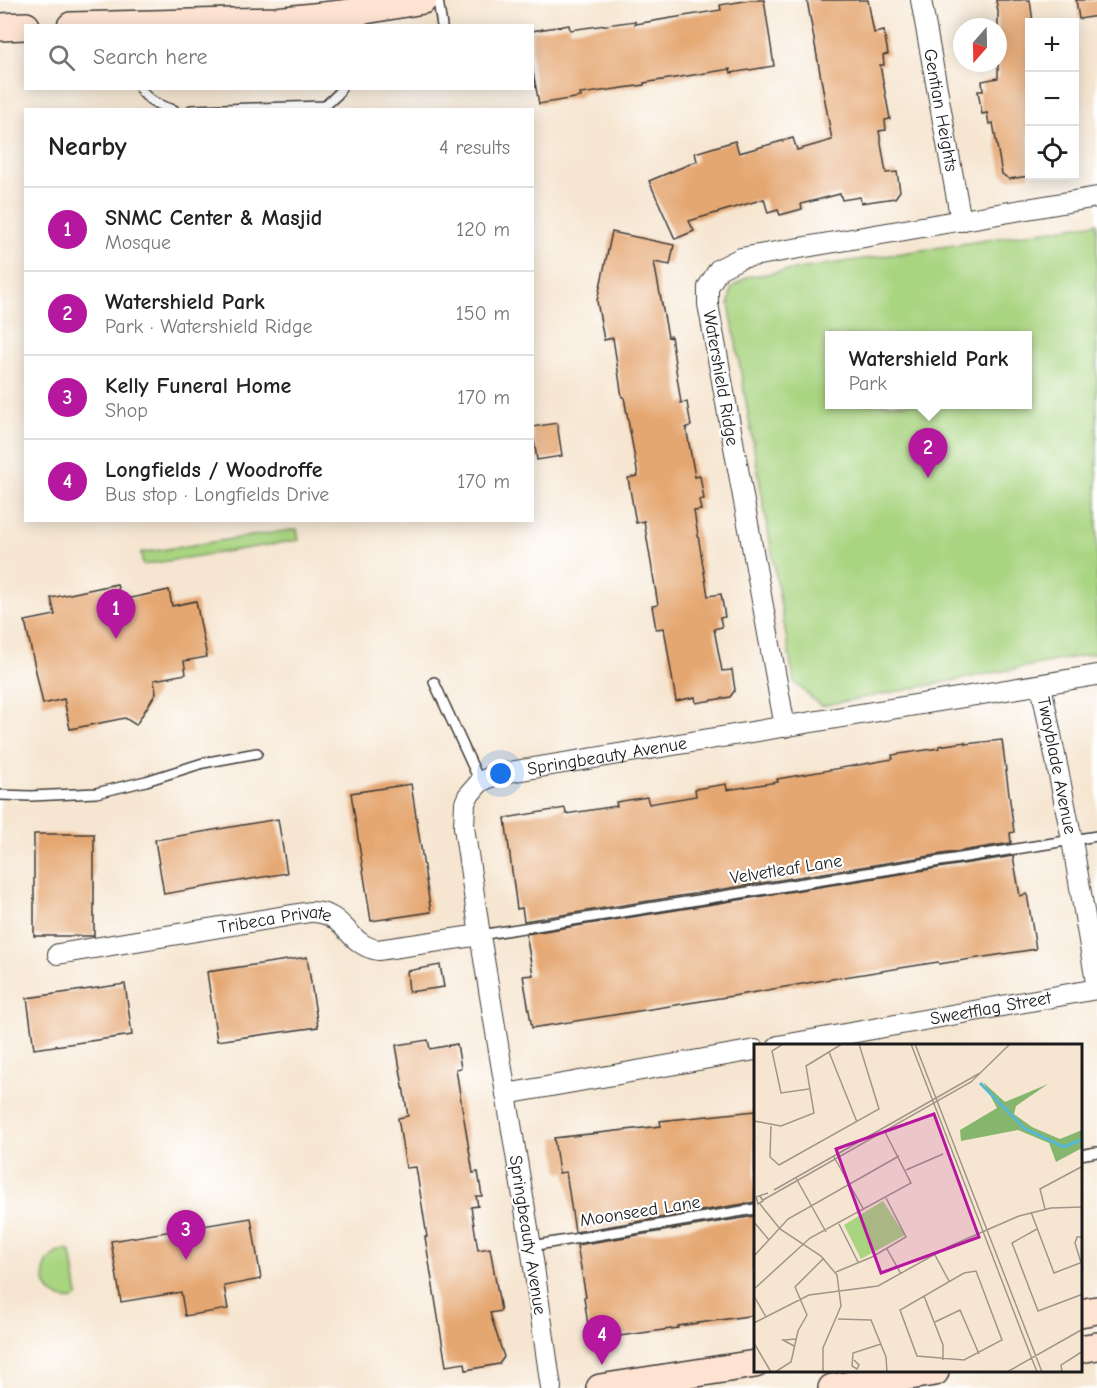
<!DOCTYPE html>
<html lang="en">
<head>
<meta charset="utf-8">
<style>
  body { margin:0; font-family:"Comic Neue",sans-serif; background:#f6f6f6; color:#222 }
  .controls { position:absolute; right:18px; top:18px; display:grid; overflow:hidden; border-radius:0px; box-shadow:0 3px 15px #0003 }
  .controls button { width:54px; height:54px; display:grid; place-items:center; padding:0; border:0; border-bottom:2px solid #e0e0e0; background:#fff; color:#222; font:30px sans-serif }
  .compass { position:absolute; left:953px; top:18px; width:54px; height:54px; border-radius:50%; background:#fff; box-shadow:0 3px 15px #0003; rotate:200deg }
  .you { position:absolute; left:501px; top:774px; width:21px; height:21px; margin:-15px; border:4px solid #fff; border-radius:50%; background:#1a73e8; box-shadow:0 0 0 9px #1a73e833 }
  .badge { display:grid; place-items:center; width:39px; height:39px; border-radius:50%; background:#b5179e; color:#fff; font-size:20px; font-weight:700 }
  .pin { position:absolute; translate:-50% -50px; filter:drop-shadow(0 2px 3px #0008) }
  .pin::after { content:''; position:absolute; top:32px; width:21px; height:18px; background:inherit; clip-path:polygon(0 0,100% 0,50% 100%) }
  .popup { position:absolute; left:825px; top:331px; width:207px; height:78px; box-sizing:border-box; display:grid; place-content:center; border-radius:0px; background:#fff; filter:drop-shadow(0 2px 4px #0005); font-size:20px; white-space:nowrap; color:#767676 }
  .popup b { font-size:22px; color:#222 }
  .popup::after { content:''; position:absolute; left:50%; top:100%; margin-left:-12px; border:12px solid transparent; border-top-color:#fff }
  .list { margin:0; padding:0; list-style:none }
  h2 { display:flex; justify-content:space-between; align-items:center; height:78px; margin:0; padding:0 24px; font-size:26px }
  h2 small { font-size:20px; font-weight:400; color:#767676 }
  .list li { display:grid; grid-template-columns:39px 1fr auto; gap:18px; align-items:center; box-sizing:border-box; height:84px; padding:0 24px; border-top:2px solid #e0e0e0 }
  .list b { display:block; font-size:22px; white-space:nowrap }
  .list p { margin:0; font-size:20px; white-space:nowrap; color:#767676 }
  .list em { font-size:20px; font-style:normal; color:#767676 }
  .icon { flex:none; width:33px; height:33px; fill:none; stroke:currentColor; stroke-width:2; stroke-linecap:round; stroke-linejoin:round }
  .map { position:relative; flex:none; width:1097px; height:1388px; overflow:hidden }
  .search { position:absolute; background:#fff; box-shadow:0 3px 15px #0003; left:24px; top:24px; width:510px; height:66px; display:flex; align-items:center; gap:15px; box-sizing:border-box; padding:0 21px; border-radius:0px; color:#767676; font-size:22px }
  .panel { position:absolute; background:#fff; box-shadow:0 3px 15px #0003; left:24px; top:108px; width:510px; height:414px; border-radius:0px }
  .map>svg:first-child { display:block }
  .green { fill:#a9d480; stroke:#62784e; stroke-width:1.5; fill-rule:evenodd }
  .building { fill:#e5a772 }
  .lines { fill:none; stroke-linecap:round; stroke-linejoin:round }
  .lane-casing { stroke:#3d3a37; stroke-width:12 }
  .street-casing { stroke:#3d3a37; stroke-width:22 }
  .secondary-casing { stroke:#3d3a37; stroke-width:30 }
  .lane { stroke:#fff; stroke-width:9 }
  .street { stroke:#fff; stroke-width:20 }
  .secondary { stroke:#fee3d2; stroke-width:27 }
  .labels { text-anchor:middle; stroke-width:4.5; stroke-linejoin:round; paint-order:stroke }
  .street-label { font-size:18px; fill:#1c1c1c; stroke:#fff }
  .inset-river { fill:none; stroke:#56b7d5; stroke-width:3 }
  .inset-road { fill:none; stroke:#9f9589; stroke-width:1.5 }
  .view { fill:#b5179e; fill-opacity:0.15; stroke:#b5179e; stroke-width:3 }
  .inset-edge { fill:none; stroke:#1c1c1c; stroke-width:3 }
</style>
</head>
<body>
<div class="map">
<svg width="1097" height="1388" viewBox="0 0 1097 1388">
  <rect width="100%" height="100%" fill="#fff"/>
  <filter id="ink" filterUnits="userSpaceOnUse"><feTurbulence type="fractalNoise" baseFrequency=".0167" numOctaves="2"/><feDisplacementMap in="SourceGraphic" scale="12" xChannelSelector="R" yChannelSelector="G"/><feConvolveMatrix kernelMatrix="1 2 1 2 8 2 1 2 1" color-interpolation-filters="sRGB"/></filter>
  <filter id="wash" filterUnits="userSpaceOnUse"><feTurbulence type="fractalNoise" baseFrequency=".008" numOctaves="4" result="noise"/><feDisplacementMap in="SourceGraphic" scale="24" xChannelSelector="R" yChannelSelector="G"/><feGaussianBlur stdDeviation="1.35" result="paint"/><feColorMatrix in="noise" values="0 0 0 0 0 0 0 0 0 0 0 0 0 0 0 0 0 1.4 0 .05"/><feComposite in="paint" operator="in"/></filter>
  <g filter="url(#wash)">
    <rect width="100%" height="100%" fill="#f6e6d1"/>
    <!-- green -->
    <path class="green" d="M 1097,223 L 1097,653 L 821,706 L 794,682 L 729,303 L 731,288 L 747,277 ZM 829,336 L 1027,336 L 1027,404 L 829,404 Z
      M 297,529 L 299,540 L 143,565 L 141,553 Z
      M 66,1250 L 71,1252 L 78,1296 C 74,1300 71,1300 65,1299 C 37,1295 37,1254 66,1250 Z"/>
    <g id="blocks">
      <!-- building -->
      <path class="building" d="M 751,0 L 764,0 L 774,66 L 731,73 L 730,69 L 644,83 L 644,85 L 580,94 L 581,97 L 539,104 L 532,67 L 532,31 L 569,25 L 570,30 L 635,21 L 635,24 L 721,10 L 720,5 Z
        M 807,0 L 868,0 L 874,33 L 884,31 L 888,54 L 883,55 L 884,65 L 880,65 L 890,119 L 885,120 L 886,130 L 879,131 L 886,173 L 897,172 L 900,191 L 895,198 L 861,203 L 860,197 L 842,200 L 840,194 L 801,204 L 802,209 L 780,215 L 778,210 L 768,213 L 764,199 L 689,221 L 694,231 L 675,239 L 649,181 L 697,161 L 695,153 L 735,141 L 739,153 L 793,138 L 797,150 L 832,140 Z
        M 996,0 L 1030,0 L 1033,22 L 1029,22 L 1029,176 L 1009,179 L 1002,174 L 993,123 L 989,124 L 987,113 L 982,114 L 978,91 L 983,91 L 982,81 L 998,78 L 998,12 Z
        M 1076,0 L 1097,0 L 1097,16 L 1079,19 Z
        M 612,232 L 674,245 L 670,265 L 654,262 L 668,337 L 671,336 L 681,403 L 687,402 L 691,426 L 686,427 L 695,477 L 700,476 L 704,499 L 699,500 L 701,510 L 694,511 L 708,596 L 721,594 L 725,617 L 720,618 L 722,627 L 714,629 L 722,671 L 732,670 L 735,690 L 730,697 L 696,703 L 695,697 L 676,701 L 664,628 L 656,629 L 652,606 L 658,605 L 644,521 L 636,523 L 628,478 L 638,476 L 624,397 L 622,397 L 613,338 L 604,340 L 597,301 Z
        M 557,423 L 562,456 L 537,460 L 532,427 Z
        M 117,584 L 121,600 L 169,590 L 172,606 L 196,601 L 207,657 L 184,661 L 186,674 L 154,680 L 156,693 L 136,725 L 125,718 L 70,729 L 64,699 L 43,704 L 25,621 L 55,615 L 51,598 Z
        M 1002,740 L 1014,832 L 1010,833 L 1011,843 L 524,921 L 522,908 L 517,909 L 505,818 L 565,808 L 566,814 L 617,806 L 616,802 L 647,797 L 649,804 L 696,796 L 695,789 L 726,784 L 727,790 L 778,782 L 777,779 L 893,759 L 892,755 L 939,748 L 939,746 L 965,742 L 965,744 Z
        M 411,784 L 431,912 L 371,921 L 351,793 Z
        M 278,819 L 287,873 L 164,894 L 155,840 Z
        M 34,834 L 94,834 L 94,936 L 34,936 Z
        M 1013,856 L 1020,896 L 1027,894 L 1036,949 L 939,964 L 938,962 L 819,981 L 745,994 L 532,1028 L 523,976 L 533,975 L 526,934 Z
        M 307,957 L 318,1027 L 217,1041 L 207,972 Z
        M 440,965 L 444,987 L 409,992 L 407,971 Z
        M 125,984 L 132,1035 L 34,1049 L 27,998 Z
        M 428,1040 L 430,1049 L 457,1044 L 461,1068 L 456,1069 L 462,1107 L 473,1173 L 478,1172 L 482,1196 L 476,1196 L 478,1206 L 471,1207 L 478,1250 L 490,1248 L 501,1311 L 490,1313 L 504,1357 L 499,1364 L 466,1370 L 465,1363 L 446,1366 L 425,1237 L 427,1237 L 416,1167 L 406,1168 L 398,1118 L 408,1116 L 396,1045 Z
        M 755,1111 L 755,1202 L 575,1232 L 566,1172 L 559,1173 L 554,1138 L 661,1126 L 660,1121 Z
        M 755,1216 L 755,1315 L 678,1326 L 678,1328 L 590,1340 L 584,1297 L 586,1297 L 577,1245 Z
        M 251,1218 L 261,1279 L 224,1286 L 228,1309 L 185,1316 L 181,1292 L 121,1302 L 111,1241 Z"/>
    </g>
  </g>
  <g filter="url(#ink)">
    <use href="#blocks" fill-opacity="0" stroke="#3d3a37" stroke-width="1.5"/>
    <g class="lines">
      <defs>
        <path id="lane" d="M 438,0 L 442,26
          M 140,88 C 147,101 161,106 174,110
          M 191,110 L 325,106 L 338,94 L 341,88
          M 434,682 L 480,782
          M 0,795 L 31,796 L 96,793 L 146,781 L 203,763 L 257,753
          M 480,935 L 1097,836
          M 1080,1155 L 1097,1152
          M 531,1246 L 755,1209"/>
        <g id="street">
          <path id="s1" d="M 921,0 L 961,221"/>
          <path id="s2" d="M 1041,685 L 1072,840 L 1097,988"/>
          <path d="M 785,727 L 708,304 L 708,287 L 719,269 L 741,258 L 1097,197"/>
          <path id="s3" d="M 58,954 L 310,912 C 346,911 346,945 378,950 L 480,935"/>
          <path id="s4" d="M 778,1046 L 1097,989"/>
          <path d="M 506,1094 L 755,1050"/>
          <path id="s5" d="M 551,1388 L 531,1246 L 480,935 L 464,827 L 465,803 L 468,796 L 480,782 L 497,774 L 1097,675"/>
        </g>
        <path id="secondary" d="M 71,26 L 276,21 L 342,14 L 423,0
          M 0,27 L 26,26
          M 1080,1313 L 1097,1310
          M 1080,1349 L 1097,1346
          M 600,1388 L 755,1364
          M 832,1388 L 935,1372"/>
      </defs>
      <!-- lane casing -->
      <use href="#lane" class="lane-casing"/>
      <!-- street casing -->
      <use href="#street" class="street-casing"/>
      <!-- secondary casing -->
      <use href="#secondary" class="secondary-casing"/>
      <!-- lane -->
      <use href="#lane" class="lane"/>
      <!-- street -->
      <use href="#street" class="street"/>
      <!-- secondary -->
      <use href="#secondary" class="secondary"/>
    </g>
  </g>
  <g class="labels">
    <!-- street labels -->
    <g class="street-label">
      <text dy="6" stroke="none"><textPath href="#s1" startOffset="112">Gentian Heights</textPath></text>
      <text transform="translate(721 378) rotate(80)" y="6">Watershield Ridge</text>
      <text dy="6" stroke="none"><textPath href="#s5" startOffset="748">Springbeauty Avenue</textPath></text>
      <text dy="6" stroke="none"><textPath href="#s2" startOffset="82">Twayblade Avenue</textPath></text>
      <text transform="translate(786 869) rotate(-9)" y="6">Velvetleaf Lane</text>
      <text dy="6" stroke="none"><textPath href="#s3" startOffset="220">Tribeca Private</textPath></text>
      <text dy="6" stroke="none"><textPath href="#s4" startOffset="216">Sweetflag Street</textPath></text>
      <text transform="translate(640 1211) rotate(-9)" y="6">Moonseed Lane</text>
      <text transform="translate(528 1235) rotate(81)" y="6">Springbeauty Avenue</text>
    </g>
  </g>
  <!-- overview -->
  <g transform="translate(754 1044)">
    <rect width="328" height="328" fill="#f6e6d1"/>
    <path d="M 129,157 L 151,191 L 107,215 L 90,181 Z" fill="#a9d480"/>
    <path d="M 229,38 L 251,58 L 294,40 L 262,62 L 260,70 L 278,83 L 306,95 L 328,86 L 328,104 L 302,118 L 295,99 L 264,86 L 207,97 L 206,86 L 243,64 Z" fill="#86b66e"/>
    <path class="inset-river" d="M 226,39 L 270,84 L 310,103 L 329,95"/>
    <path class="inset-road" d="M 29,0 L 18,7 L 27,49 L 55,45M 157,0 L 283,328M 161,0 L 288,328M 75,8 L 103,78M 0,77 L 27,82 L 60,69 L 52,22 L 88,0M 17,82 L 16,113 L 25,121 L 125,65 L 105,0M 80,113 L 110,166M 152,126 L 189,110M 42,134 L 72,188M 20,146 L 226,29M 6,152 L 9,157 L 4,160 L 2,153 L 14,149M 9,156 L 217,38 L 256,0M 6,160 L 26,185 L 67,212 L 83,231 L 87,262 L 69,304 L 69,328M 291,165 L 286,145 L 329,122M 277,168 L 300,229 L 326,219M 0,178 L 15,196M 85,180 L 104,218M 283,185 L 258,199 L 284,267 L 329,250M 329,193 L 323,193 L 321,199 L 329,225M 133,205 L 147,230M 181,211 L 195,237M 0,212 L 34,175 L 145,112M 222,227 L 248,296 L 210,316 L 163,312 L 146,266 L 210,229 ZM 82,228 L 118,213 L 152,193 L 132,154M 0,245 L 56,194 L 157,139 L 131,88M 0,252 L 12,273M 170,252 L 189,301 L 189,316M 84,275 L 117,276 L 132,313 L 133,328M 181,278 L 206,266 L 225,310M 0,279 L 55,251 L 124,242 L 194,203 L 265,172 L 297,164 L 329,163M 0,299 L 17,328M 40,302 L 29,296 L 42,295M 100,316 L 105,321 L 103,325 L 98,322 L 99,309 L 127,300M 21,328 L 37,318 L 44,287 L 53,271 L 41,243 L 70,214M 253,328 L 329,285M 308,328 L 307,321 L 329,307"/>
    <path class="view" d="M 180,70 L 225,193 L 127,229 L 82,105 Z"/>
    <rect width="328" height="328" class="inset-edge"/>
  </g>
</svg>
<div class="controls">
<button>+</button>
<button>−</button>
<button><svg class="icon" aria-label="locate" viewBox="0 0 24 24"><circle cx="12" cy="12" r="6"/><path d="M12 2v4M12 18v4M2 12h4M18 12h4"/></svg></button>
</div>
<svg class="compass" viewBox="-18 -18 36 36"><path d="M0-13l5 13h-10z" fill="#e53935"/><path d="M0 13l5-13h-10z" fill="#767676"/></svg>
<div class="you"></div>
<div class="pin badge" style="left:116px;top:639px">1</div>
<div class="pin badge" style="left:928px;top:478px">2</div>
<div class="popup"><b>Watershield Park</b>Park</div>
<div class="pin badge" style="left:186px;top:1260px">3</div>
<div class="pin badge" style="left:602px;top:1365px">4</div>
<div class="search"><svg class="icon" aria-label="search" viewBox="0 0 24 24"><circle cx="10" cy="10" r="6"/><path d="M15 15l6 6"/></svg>Search here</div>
<section class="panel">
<h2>Nearby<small>4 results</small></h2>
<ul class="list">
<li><span class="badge">1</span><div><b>SNMC Center &amp; Masjid</b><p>Mosque</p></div><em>120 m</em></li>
<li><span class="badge">2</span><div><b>Watershield Park</b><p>Park · Watershield Ridge</p></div><em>150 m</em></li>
<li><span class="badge">3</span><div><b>Kelly Funeral Home</b><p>Shop</p></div><em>170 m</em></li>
<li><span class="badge">4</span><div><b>Longfields / Woodroffe</b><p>Bus stop · Longfields Drive</p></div><em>170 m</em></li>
</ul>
</section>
</div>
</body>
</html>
